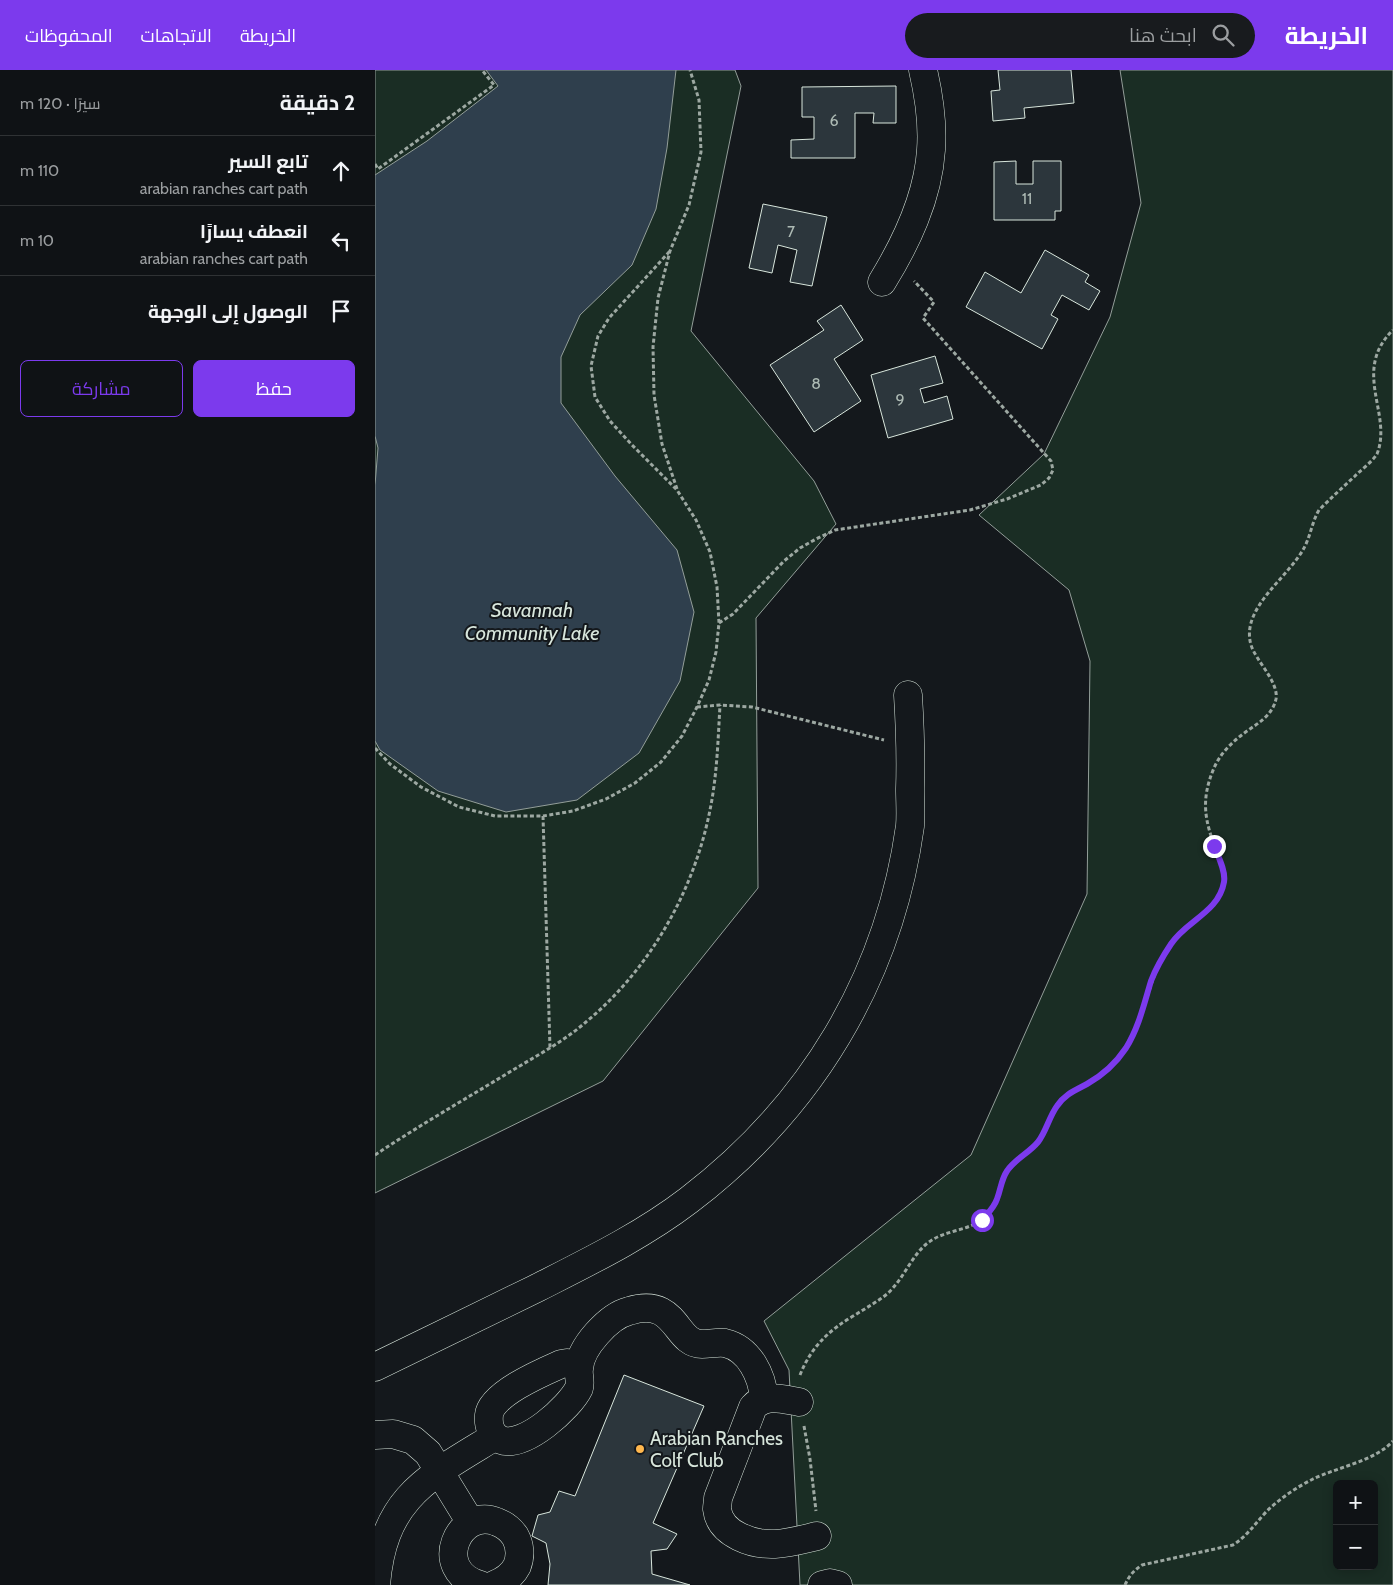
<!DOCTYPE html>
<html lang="ar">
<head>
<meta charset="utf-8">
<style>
  body { margin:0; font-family:Cabin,Cairo,sans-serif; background:#181b1e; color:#f1f3f6; direction:rtl }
  .controls { position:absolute; right:15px; bottom:15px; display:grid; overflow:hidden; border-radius:8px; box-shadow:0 2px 12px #0003 }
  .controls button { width:45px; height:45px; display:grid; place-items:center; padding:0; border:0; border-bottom:1px solid #2f3234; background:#0f1215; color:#f1f3f6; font:25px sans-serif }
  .stop { position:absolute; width:15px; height:15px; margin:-11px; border:4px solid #7c3aed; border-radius:50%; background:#fff }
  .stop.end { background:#7c3aed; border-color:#fff; box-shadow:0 1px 5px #0008 }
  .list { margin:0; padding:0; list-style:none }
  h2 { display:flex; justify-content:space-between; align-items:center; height:65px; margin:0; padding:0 20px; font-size:21px }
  h2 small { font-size:16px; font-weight:400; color:#9b9ea0 }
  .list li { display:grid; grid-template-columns:32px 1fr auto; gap:15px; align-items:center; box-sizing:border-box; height:70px; padding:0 20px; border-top:1px solid #2f3234 }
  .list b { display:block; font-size:19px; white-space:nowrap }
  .list p { margin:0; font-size:16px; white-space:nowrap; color:#9b9ea0 }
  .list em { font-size:16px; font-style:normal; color:#9b9ea0 }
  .actions { display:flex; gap:10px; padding:15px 20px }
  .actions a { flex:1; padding:11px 0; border:1px solid #7c3aed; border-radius:8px; text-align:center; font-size:18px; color:#7c3aed }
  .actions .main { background:#7c3aed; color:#fff }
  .icon { flex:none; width:28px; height:28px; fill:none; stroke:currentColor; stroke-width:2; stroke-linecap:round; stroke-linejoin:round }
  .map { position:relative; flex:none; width:1018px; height:1515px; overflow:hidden; direction:ltr }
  header { display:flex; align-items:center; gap:30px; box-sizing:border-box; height:70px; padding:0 25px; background:#7c3aed; color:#fff }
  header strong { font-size:24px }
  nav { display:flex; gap:28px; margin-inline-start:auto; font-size:18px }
  .search { width:350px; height:45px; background:#181b1e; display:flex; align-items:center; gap:12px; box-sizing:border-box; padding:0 18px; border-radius:28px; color:#9b9ea0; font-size:19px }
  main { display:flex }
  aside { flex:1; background:#0f1215 }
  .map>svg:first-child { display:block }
  .green { fill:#1a2d24; stroke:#939e99; fill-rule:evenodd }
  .water { fill:#2f3f4d; stroke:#939e99 }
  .building { fill:#2c363c; stroke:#d8e6dc }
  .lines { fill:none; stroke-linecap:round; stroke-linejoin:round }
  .minor-casing { stroke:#d8e6dc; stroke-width:29 }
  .path { stroke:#9da8a2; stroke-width:3; stroke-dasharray:4 2.5; stroke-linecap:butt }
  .minor { stroke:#14181c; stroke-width:28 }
  .route { stroke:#7c3aed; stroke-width:6 }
  .poi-dot { fill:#ffb74d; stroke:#14181c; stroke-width:2 }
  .labels { text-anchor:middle; stroke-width:4; stroke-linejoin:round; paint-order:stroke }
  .number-label { font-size:16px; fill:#adbab4 }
  .poi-label { font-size:19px; fill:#d8e6dc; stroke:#14181c; text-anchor:start }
  .water-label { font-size:20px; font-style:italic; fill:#d8e6dc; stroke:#14181c }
</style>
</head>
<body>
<header>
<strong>الخريطة</strong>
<div class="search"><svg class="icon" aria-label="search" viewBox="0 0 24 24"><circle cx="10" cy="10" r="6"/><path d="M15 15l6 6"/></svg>ابحث هنا</div>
<nav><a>الخريطة</a><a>الاتجاهات</a><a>المحفوظات</a></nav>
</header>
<main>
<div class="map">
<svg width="1018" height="1515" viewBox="0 0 1018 1515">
  <rect width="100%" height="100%" fill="#14181c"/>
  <!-- green -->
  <path class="green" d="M 0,0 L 360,0 L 366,16 L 316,261 L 439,411 L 461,454 L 381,548 L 383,818 L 228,1011 L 0,1123 Z
    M 745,0 L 1018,0 L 1018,1515 L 425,1515 L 414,1300 L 389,1251 L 596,1085 L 712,824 L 715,591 L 694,520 L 604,445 L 669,384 L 735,247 L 766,133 ZM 962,1414 L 999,1414 L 999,1496 L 962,1496 Z"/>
  <!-- water -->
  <path class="water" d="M 111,0 L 301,0 L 292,78 L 281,139 L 257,195 L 205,245 L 186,287 L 186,333 L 240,406 L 302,480 L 319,542 L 305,611 L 264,683 L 202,730 L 131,742 L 63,721 L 5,680 L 0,671 L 0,415 L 3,378 L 0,366 L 0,105 L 52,71 L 123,16 Z"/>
  <!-- building -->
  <path class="building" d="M 623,0 L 696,0 L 699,33 L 649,38 L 650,48 L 618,51 L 616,21 L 625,20 Z
    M 521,16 L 521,53 L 498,53 L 499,43 L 480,43 L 480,88 L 416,88 L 416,70 L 439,69 L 439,47 L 427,47 L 427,17 Z
    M 641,91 L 641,114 L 658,114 L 658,91 L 686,91 L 686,141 L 680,141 L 680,150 L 619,150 L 619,92 Z
    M 388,134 L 452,147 L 437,216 L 415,212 L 422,180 L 403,175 L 397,203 L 374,198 Z
    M 670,180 L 714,205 L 710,212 L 725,221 L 714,240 L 687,225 L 676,245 L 683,249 L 667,279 L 591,237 L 610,202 L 646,223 Z
    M 466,235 L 488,270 L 459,289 L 486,331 L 439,362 L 395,295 L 449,260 L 442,251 Z
    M 560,286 L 568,313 L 545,319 L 549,333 L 572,326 L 578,349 L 513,368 L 496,305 Z
    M 249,1305 L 329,1336 L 278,1453 L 302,1464 L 292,1479 L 276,1481 L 277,1504 L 315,1515 L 173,1515 L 175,1494 L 171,1473 L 157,1466 L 163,1445 L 175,1442 L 184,1421 L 200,1426 Z"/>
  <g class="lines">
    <defs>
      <path id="minor" d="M 507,212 C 531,173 553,128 556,80 C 558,53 554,26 548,0
        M 0,1297 C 53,1271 107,1245 160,1219 C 213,1192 267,1166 314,1130 C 436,1037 514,908 535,756 C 536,744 535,731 535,719 C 536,688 535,657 533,625
        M 204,1298 L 192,1293 L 186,1294 C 168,1302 116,1324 114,1345 C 113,1355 116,1366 126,1370 C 149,1379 195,1337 204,1318 C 206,1312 203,1305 204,1299 C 205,1277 234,1246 254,1241 C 303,1226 299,1274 327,1274 C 335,1274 342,1272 350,1273 C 375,1279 387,1306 389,1328
        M 424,1332 C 407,1329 391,1323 378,1337 L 343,1428 C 343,1431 342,1436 342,1439 C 345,1465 379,1475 400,1474 C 415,1473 429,1469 442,1466
        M 0,1365 L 18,1364 L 38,1370 L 53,1383 L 96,1453
        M 1,1515 C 8,1428 52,1408 119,1367
        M 105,1515 C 55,1500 84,1436 122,1452 C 130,1455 135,1459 140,1466 C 145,1475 146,1486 142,1496 C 137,1506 129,1511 119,1515
        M 447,1515 L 455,1513 L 463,1515"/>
    </defs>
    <!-- minor casing -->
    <use href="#minor" class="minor-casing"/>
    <!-- path -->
    <path class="path" d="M 0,94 L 3,99 L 119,15 L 107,0
      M 302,419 L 287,374 L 279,325 L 278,277 L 283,228 L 295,181 L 314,135 L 326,82 L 324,30 L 315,0
      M 344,553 L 358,544 L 409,491 L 425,478 L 441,469 L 460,460 L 595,440 L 632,429 L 666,415 L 674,408 L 678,400 L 676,391 L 548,248 L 559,232 L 539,211
      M 322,637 L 345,635 L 377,637 L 509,670
      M 0,678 L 15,694 L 46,717 L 84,737 L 120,746 L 168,746 L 198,741 L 231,729 L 260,713 L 286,692 L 307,666 L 322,637 L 334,610 L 341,582 L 344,553 L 342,517 L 335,482 L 321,450 L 302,420 L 257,375 L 235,351 L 220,327 L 216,296 L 223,266 L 234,248 L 295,181
      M 168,746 L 175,978
      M 0,1085 C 45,1055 92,1028 138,1000 C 163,985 189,971 211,952 C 275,899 319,821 335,740 C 342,706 343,670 345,635
      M 425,1305 C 436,1277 454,1260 480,1245 C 491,1238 502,1232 512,1224 C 529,1209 537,1184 554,1172 C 570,1160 594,1161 609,1148 C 627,1132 621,1114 633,1099 C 641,1088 654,1083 662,1073 C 674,1059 676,1038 691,1026 C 697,1021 704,1019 710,1015 C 727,1007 741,994 751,978 C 772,945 773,904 797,872 C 812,853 849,837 849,810 C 850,801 845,791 842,783 C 830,751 825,731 839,698 C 845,684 856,673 868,664 C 881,654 897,647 901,629 C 904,612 881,591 876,575 C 865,537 915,507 930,476 C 936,464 937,452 944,440 C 956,428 968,417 980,406 C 987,399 997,392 1002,384 C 1018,344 976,301 1018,260
      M 429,1356 L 435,1389 L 441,1441
      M 750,1515 C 754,1506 758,1501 767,1495 L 858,1475 C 872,1466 880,1454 891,1442 C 904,1429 922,1417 938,1409 C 963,1397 1000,1391 1018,1371"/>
    <!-- minor -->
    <use href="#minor" class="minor"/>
  </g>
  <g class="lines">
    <!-- route -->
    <path class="route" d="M 607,1150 C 613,1143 619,1138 622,1129 C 626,1119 626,1110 632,1101 C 640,1089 654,1083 663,1072 C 671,1062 674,1047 682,1036 C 690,1024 701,1020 712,1014 C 728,1005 741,993 751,978 C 764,957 769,934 776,911 C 781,898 788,886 796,874 C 811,851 844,842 849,812 C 851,801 843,786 839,776"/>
  </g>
  <!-- markers -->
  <circle class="poi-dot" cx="265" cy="1379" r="5"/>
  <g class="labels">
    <!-- number labels -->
    <g class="number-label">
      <text x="459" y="56">6</text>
      <text x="652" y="134">11</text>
      <text x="416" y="167">7</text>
      <text x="441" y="319">8</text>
      <text x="525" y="335">9</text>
    </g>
    <!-- poi labels -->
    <g class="poi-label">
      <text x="275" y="1375">Arabian Ranches<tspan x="275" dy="22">Colf Club</tspan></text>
    </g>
    <!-- water labels -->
    <g class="water-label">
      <text x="157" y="547">Savannah<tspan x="157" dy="23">Community Lake</tspan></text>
    </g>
  </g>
</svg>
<div class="controls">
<button>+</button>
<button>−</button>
</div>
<div class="stop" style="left:607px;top:1150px"></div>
<div class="stop end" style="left:839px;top:776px"></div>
</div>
<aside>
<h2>2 دقيقة<small>سيرًا · 120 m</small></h2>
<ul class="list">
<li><svg class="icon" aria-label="ahead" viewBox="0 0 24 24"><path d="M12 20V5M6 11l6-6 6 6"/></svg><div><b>تابع السير</b><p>arabian ranches cart path</p></div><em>110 m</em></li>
<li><svg class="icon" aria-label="left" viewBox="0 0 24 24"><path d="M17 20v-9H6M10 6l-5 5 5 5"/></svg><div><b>انعطف يسارًا</b><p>arabian ranches cart path</p></div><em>10 m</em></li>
<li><svg class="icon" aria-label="arrive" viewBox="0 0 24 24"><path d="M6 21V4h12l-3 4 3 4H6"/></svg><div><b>الوصول إلى الوجهة</b></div></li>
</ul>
<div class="actions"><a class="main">حفظ</a><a>مشاركة</a></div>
</aside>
</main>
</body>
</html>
